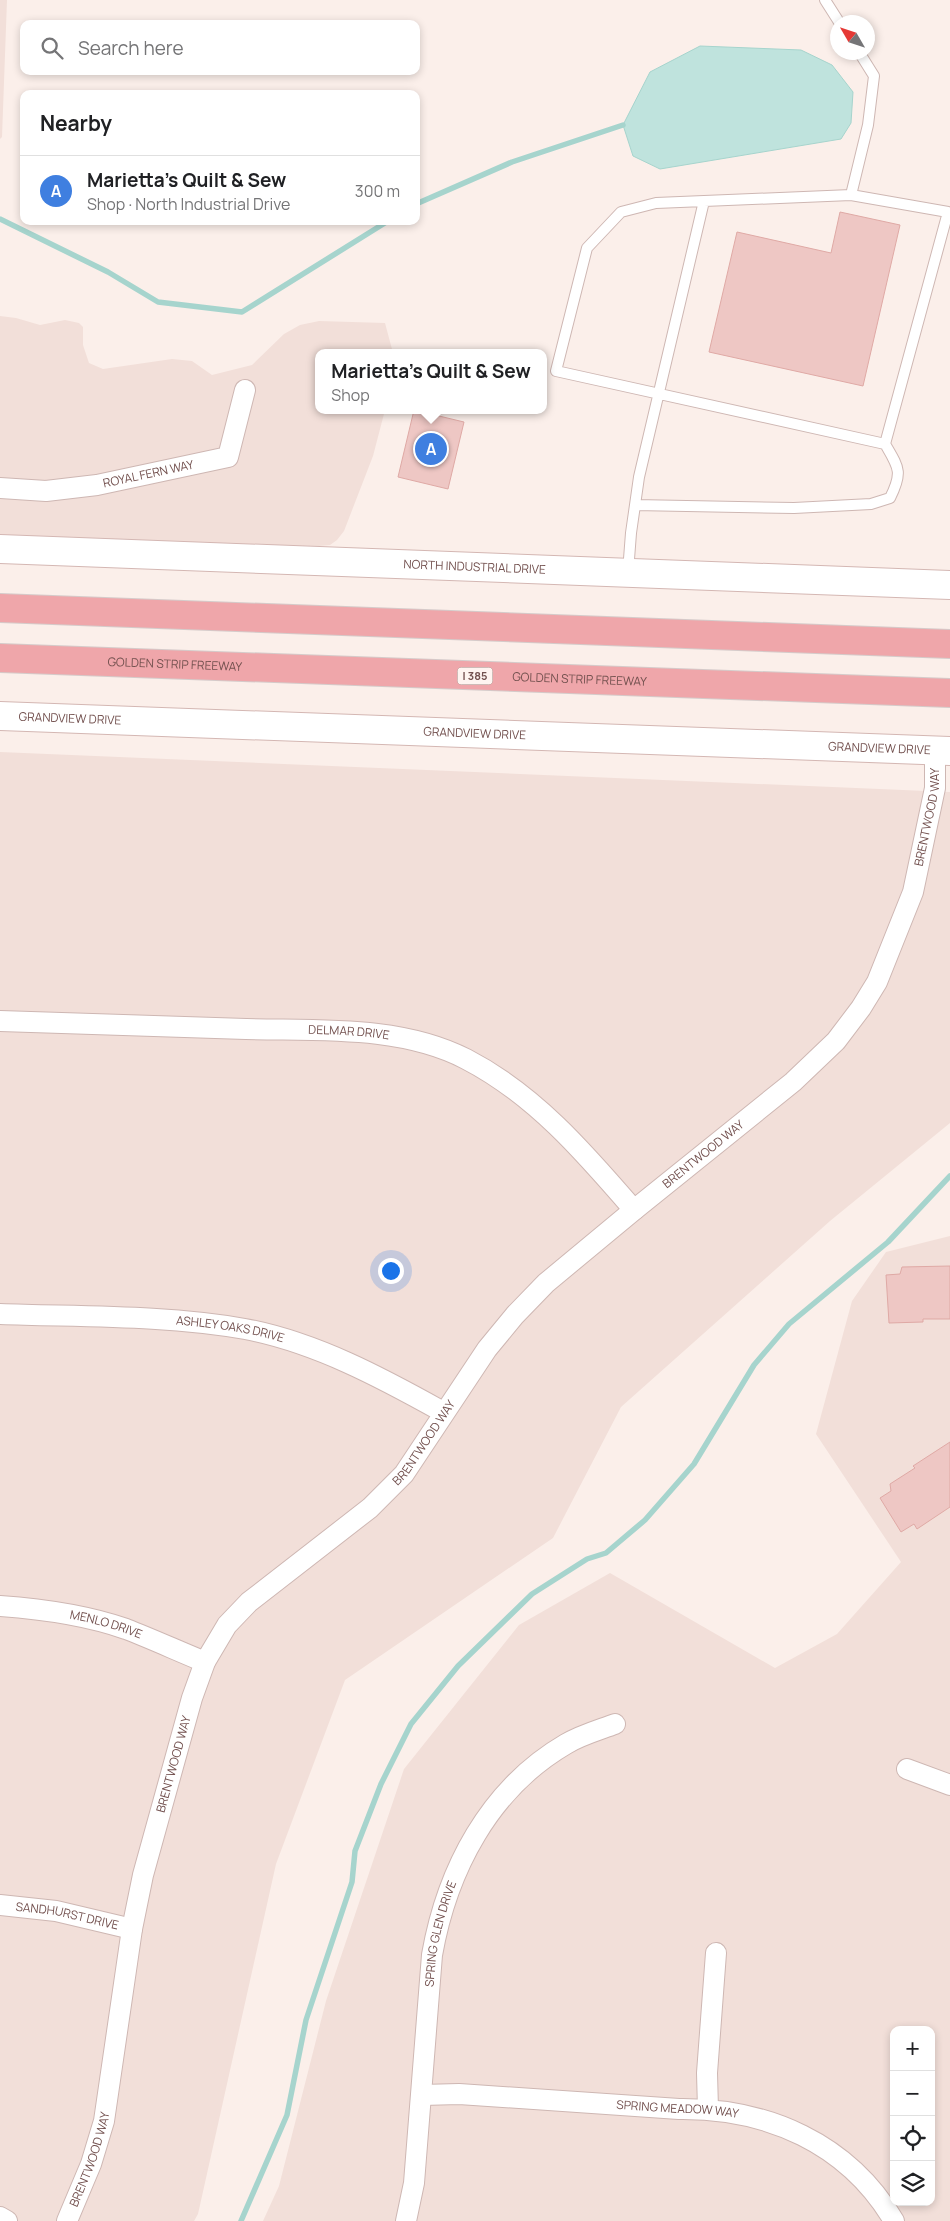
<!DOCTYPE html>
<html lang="en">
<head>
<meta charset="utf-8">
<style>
  body { margin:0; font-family:Manrope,sans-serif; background:#f2f2f2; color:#202124 }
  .controls { position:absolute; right:15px; bottom:15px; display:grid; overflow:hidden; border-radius:10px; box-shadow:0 2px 8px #0003 }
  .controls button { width:45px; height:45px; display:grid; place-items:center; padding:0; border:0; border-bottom:1px solid #e0e0e0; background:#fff; color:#202124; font:25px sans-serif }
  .compass { position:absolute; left:830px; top:15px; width:45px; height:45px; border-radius:50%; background:#fff; box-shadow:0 2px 8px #0003; rotate:309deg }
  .you { position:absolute; left:390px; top:1270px; width:18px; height:18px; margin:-12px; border:4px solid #fff; border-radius:50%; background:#1a73e8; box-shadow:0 0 0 8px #1a73e833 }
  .badge { display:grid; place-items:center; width:32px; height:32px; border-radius:50%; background:#d95a65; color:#fff; font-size:16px; font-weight:700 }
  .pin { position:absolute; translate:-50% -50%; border:2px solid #fff; box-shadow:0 1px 5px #0006 }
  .popup { position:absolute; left:315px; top:349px; width:232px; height:65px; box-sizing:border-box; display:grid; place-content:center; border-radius:10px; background:#fff; filter:drop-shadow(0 1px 4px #0005); font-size:16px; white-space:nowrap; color:#757577 }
  .popup b { font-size:19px; color:#202124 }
  .popup::after { content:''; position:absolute; left:50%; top:100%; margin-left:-10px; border:10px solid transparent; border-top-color:#fff }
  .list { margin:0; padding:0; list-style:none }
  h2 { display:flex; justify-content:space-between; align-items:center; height:65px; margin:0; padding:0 20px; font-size:21px }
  h2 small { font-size:16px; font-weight:400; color:#757577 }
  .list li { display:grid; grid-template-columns:32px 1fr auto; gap:15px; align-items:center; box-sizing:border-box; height:70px; padding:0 20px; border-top:1px solid #e0e0e0 }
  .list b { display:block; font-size:19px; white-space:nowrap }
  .list p { margin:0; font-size:16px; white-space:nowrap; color:#757577 }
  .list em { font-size:16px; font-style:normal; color:#757577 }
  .icon { flex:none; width:28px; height:28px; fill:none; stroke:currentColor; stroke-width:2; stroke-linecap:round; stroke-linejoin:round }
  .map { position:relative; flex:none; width:950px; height:2221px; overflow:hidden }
  .search { position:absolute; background:#fff; box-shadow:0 2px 8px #0003; left:20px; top:20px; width:400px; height:55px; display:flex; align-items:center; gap:12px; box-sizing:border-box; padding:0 18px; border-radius:10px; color:#757577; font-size:19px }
  .panel { position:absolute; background:#fff; box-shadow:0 2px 8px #0003; left:20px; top:90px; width:400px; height:135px; border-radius:10px }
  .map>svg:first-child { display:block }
  .residential { fill:#f2dfd9; fill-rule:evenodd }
  .water { fill:#bfe3dd; stroke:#a6d4cd }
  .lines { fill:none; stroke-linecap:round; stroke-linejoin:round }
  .stream { stroke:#a6d4cd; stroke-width:5.5 }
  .building { fill:#eec7c4; stroke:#dfa9a5 }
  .lane-casing { stroke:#ceb7b3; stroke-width:12 }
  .street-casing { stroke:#ceb7b3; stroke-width:22 }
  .secondary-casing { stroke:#d4b7b3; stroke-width:30 }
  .highway-casing { stroke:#d5cbca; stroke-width:30 }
  .lane { stroke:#fff; stroke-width:10 }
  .street { stroke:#fff; stroke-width:20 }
  .secondary { stroke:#fff; stroke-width:28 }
  .highway { stroke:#efa6aa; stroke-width:28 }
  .labels { text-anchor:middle; stroke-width:4; stroke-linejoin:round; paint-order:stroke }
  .shield { fill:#fef4f0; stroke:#9d827f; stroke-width:1 }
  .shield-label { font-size:11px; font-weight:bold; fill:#73514f }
  .street-label { font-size:12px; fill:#73514f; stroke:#fef4f0 }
</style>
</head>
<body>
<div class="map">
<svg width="950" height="2221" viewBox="0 0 950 2221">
  <rect width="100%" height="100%" fill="#fbefea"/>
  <!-- residential -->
  <path class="residential" d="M 0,0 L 7,0 L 2,137 L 0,139 Z
    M 0,316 L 16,318 L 40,325 L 65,320 L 79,323 L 83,327 L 83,345 L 89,363 L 103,369 L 172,359 L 192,361 L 212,375 L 252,365 L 284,334 L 300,325 L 319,321 L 385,323 L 393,353 L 318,353 L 318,410 L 385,410 L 373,456 L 344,531 L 337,540 L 330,545 L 319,546 L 0,540 Z
    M 0,752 L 950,792 L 950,1123 L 830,1221 L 621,1407 L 553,1538 L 345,1680 L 276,1864 L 198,2214 L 194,2221 L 0,2221 Z
    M 950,1236 L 950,2221 L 263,2221 L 279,2186 L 326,2001 L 404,1769 L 519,1625 L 610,1573 L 775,1668 L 837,1634 L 901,1562 L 816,1434 L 852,1301 L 886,1252 ZM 894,2030 L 931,2030 L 931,2202 L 894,2202 Z"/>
  <!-- water -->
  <path class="water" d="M 700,46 L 801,50 L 832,65 L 853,92 L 851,123 L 841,139 L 660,169 L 633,156 L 623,125 L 650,72 Z"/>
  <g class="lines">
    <!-- stream -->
    <path class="stream" d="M 416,204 L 512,162 L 623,125
      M 0,219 L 108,272 L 158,302 L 242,312 L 388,221
      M 241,2221 L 287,2115 L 306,2020 L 352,1882 L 355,1851 L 381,1784 L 411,1724 L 458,1666 L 532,1594 L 587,1559 L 606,1553 L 645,1520 L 694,1464 L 754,1365 L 789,1324 L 888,1242 L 950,1176"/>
  </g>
  <!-- building -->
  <path class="building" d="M 840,212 L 900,225 L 863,386 L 709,352 L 737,232 L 831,253 Z
    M 414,410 L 464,422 L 448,489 L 398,477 Z
    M 950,1266 L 950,1319 L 923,1319 L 923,1322 L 889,1323 L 886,1275 L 900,1274 L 902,1267 Z
    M 950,1442 L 950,1507 L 917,1529 L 914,1524 L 901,1532 L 880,1498 L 891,1491 L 890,1484 L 915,1468 L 913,1466 Z"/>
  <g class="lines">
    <defs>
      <path id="lane" d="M 825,0 L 839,22
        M 851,195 L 948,212 L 885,444 L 556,371 L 587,248 L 621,212 L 656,203 Z
        M 851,195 L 868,125 L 874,76 L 859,52
        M 635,505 L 794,508 L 871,504 L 890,498 C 903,472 899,468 885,444
        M 628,572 L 631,533 L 639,477 L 704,201"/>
      <g id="street">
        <path id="s1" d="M 0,488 L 46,491 L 97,485 L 228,457 L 245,390"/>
        <path id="s2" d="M 0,1021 C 82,1023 164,1026 246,1029 C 318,1031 400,1025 466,1059 C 534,1094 584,1152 634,1210"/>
        <path id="s3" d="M 0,1314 C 81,1317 165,1315 245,1329 C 315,1342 382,1378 443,1412"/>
        <path id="s4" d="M 0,1606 C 42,1609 86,1615 126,1629 C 152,1639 178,1651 205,1662"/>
        <path d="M 907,1769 L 950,1785"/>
        <path id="s5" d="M 0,1905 L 56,1911 L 132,1929"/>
        <path id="s6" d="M 422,2095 L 459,2094 L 679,2109 C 767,2108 848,2143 894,2221"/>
        <path d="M 708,2109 L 707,2073 L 716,1953"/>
        <path d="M 0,2217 L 7,2221"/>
        <path id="s7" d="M 67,2221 L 91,2164 L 104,2121 L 132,1929 L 143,1875 L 192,1698 L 205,1662 L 227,1625 L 249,1602 L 370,1508 L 404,1474 L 487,1349 L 515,1315 L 546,1283 L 634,1210 L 793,1082 L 836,1041 L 861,1008 L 877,982 L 913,892 L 935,788 L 935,751"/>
        <path id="s8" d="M 406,2221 L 414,2183 L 432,1955 C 447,1870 489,1789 566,1744 C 581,1735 599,1730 615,1724"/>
      </g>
      <g id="secondary">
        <path id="s9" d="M 0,549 L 950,585"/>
        <path id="s10" d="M 0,716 L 950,751"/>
      </g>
      <g id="highway">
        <path d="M 0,608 L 950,644"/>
        <path id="s11" d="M 0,658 L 950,693"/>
      </g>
    </defs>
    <!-- lane casing -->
    <use href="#lane" class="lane-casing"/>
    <!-- street casing -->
    <use href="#street" class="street-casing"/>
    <!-- secondary casing -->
    <use href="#secondary" class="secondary-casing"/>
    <!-- highway casing -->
    <use href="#highway" class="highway-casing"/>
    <!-- lane -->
    <use href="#lane" class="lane"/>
    <!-- street -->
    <use href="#street" class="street"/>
    <!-- secondary -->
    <use href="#secondary" class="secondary"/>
    <!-- highway -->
    <use href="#highway" class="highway"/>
  </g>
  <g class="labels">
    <!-- shield labels -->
    <rect class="shield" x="457.5" y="667.5" width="35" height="17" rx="4"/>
    <g class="shield-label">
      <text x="475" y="680">I 385</text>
    </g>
    <!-- street labels -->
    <g class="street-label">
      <text dy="4" stroke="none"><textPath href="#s1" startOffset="150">ROYAL FERN WAY</textPath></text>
      <text dy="4" stroke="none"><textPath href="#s9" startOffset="475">NORTH INDUSTRIAL DRIVE</textPath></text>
      <text dy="4" stroke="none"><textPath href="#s11" startOffset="175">GOLDEN STRIP FREEWAY</textPath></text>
      <text dy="4" stroke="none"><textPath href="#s11" startOffset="580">GOLDEN STRIP FREEWAY</textPath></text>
      <text dy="4" stroke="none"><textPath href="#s10" startOffset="70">GRANDVIEW DRIVE</textPath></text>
      <text dy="4" stroke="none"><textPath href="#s10" startOffset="475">GRANDVIEW DRIVE</textPath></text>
      <text dy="4" stroke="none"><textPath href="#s10" startOffset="880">GRANDVIEW DRIVE</textPath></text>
      <text dy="4" stroke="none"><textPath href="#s7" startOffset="1716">BRENTWOOD WAY</textPath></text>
      <text dy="4" stroke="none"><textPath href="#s2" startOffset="349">DELMAR DRIVE</textPath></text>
      <text dy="4" stroke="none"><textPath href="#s7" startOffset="1296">BRENTWOOD WAY</textPath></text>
      <text dy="4" stroke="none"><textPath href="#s3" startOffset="231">ASHLEY OAKS DRIVE</textPath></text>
      <text dy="4" stroke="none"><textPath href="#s7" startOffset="891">BRENTWOOD WAY</textPath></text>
      <text dy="4" stroke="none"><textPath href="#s4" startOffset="108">MENLO DRIVE</textPath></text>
      <text dy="4" stroke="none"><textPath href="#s7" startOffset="471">BRENTWOOD WAY</textPath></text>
      <text dy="4" stroke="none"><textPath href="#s5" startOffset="68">SANDHURST DRIVE</textPath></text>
      <text dy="4" stroke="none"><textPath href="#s8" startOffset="290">SPRING GLEN DRIVE</textPath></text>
      <text dy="4" stroke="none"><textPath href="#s6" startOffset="256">SPRING MEADOW WAY</textPath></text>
      <text dy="4" stroke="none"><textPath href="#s7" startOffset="66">BRENTWOOD WAY</textPath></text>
    </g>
  </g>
</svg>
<div class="controls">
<button>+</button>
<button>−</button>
<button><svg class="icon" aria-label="locate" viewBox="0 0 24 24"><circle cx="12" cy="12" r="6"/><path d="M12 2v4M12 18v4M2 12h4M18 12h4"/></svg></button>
<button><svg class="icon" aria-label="layers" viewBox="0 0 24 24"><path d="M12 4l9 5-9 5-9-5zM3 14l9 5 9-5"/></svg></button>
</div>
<svg class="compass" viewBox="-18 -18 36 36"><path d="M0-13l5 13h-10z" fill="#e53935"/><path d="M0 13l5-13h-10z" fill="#757577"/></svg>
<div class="you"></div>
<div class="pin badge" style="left:431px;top:449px;background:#3f7fe0">A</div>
<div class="popup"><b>Marietta's Quilt &amp; Sew</b>Shop</div>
<div class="search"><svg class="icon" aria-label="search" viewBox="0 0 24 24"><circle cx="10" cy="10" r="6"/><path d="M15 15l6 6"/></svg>Search here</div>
<section class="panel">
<h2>Nearby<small></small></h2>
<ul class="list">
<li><span class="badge" style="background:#3f7fe0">A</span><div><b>Marietta's Quilt &amp; Sew</b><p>Shop · North Industrial Drive</p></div><em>300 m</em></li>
</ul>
</section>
</div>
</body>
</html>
